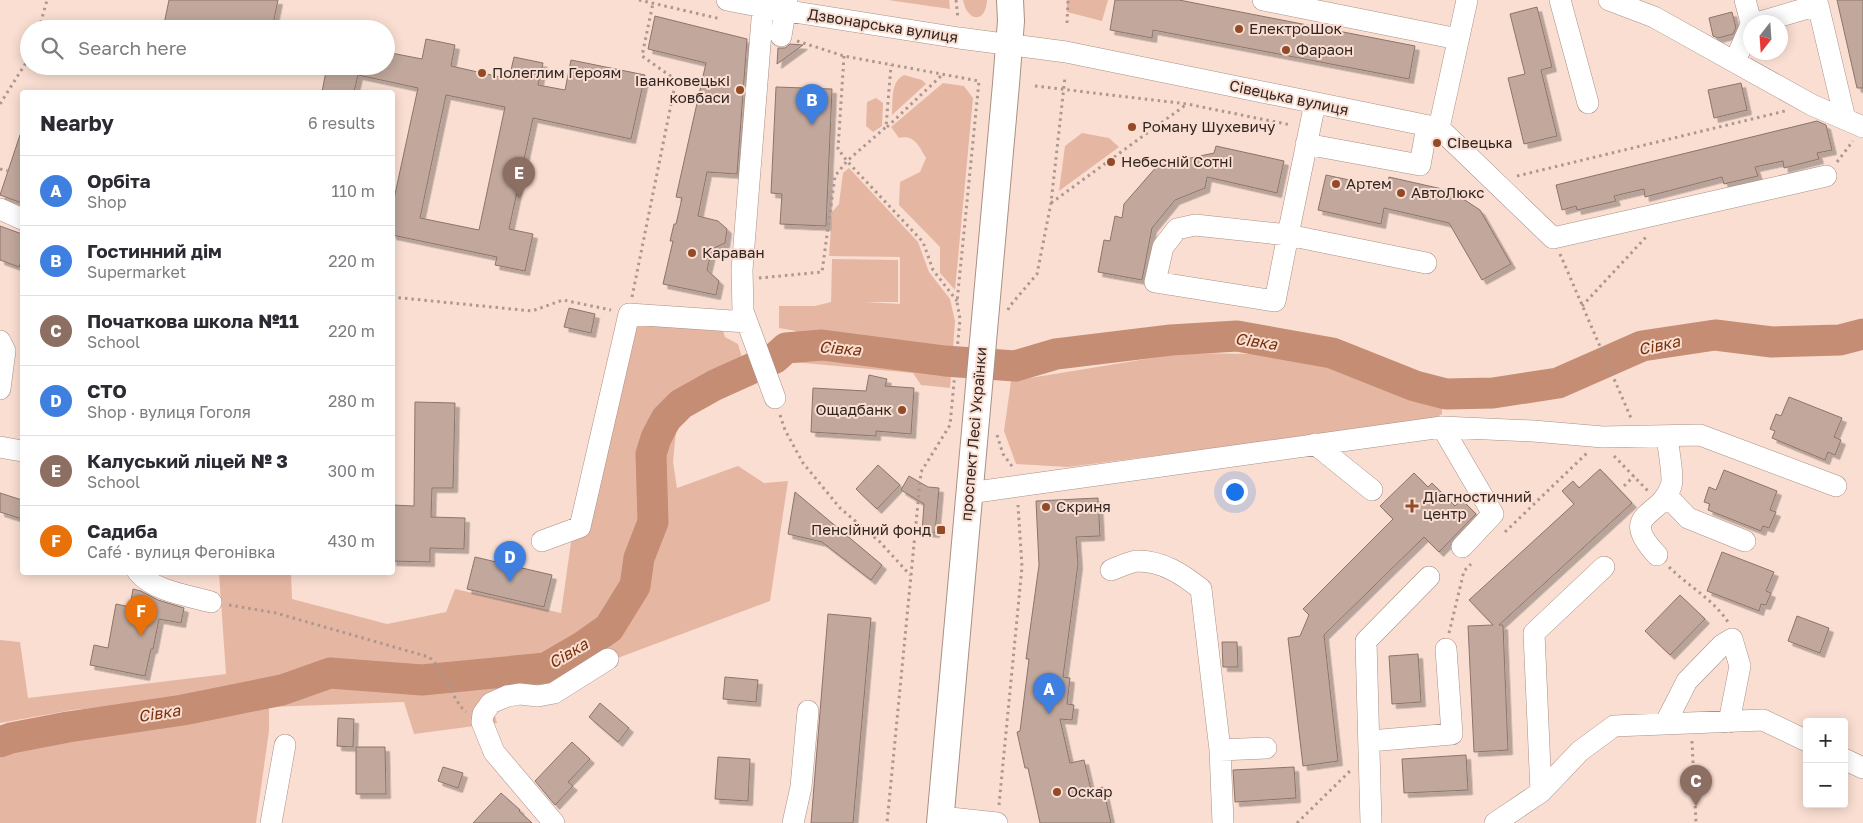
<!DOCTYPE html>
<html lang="en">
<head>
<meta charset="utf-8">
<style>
  body { margin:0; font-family:"Golos Text",sans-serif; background:#f2f2f3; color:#2b2b33 }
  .controls { position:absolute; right:15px; bottom:15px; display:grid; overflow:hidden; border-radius:5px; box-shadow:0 2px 12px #0003 }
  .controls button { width:45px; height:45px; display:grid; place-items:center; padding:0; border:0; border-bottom:1px solid #e1e1e2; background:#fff; color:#2b2b33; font:25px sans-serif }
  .compass { position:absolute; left:1743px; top:15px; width:45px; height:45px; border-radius:50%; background:#fff; box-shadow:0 2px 12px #0003; rotate:197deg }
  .you { position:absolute; left:1234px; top:491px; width:18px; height:18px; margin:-12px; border:4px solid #fff; border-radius:50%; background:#1a73e8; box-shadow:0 0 0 8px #1a73e833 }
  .badge { display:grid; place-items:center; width:32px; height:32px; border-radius:50%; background:#7c3aed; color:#fff; font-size:16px; font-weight:700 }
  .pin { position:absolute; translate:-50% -41px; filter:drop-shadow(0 1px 2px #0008) }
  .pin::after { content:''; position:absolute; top:26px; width:18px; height:15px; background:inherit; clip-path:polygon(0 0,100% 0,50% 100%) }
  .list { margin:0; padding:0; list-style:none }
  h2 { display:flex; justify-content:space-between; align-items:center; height:65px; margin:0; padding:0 20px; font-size:21px }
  h2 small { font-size:16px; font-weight:400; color:#7c7c81 }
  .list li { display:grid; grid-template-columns:32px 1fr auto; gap:15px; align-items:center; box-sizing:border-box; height:70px; padding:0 20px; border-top:1px solid #e1e1e2 }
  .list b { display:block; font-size:19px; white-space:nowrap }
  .list p { margin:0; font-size:16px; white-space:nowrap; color:#7c7c81 }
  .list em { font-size:16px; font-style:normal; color:#7c7c81 }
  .icon { flex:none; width:28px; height:28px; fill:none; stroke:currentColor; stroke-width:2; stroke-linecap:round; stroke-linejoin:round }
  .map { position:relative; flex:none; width:1863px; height:823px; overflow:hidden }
  .search { position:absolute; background:#fff; box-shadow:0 2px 12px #0003; left:20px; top:20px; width:375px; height:55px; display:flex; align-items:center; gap:12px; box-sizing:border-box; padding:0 18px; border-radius:28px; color:#7c7c81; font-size:19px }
  .panel { position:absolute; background:#fff; box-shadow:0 2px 12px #0003; left:20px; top:90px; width:375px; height:485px; border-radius:5px }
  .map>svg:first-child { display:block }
  .green { fill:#e5b7a3 }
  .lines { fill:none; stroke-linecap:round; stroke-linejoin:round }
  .river { stroke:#c48d74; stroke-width:31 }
  .building { fill:#c1a79c; stroke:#8d7469; fill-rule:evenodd; filter:url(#shadow) }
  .minor-casing { stroke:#a99085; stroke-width:22 }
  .major-casing { stroke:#a99085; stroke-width:28 }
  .path { stroke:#ad978e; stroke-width:3; stroke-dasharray:2.5 4; stroke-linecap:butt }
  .minor { stroke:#fff; stroke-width:21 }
  .major { stroke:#fff; stroke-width:26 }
  .poi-dot { fill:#924a27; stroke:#faded2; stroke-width:2 }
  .labels { text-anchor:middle; stroke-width:4; stroke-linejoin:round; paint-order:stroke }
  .street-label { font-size:15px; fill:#312622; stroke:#faded2 }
  .poi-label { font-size:15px; fill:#312622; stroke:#faded2; text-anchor:start }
  .water-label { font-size:16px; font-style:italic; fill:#76320c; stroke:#faded2 }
</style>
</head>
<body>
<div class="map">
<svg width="1863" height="823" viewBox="0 0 1863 823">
  <defs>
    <filter id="shadow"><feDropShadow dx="4.5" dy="4.5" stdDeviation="0" flood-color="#0004"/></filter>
  </defs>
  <rect width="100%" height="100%" fill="#faded2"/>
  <!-- green -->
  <path class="green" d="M 888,0 L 949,0 L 950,9 Z
    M 963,0 L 987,0 C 986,24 967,22 963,0 Z
    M 1067,0 L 1108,0 L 1102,21 L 1067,12 Z
    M 904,75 L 922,80 L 926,84 L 892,115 C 893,101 890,82 904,75 Z
    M 943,83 L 964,86 L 973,98 L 955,290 L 940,273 L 940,247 L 899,205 L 900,182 L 920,172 L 926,158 C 919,146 914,134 899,138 L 891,127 Z
    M 876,98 L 883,103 L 882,126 L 873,132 L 866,126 L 867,102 Z
    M 1082,133 L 1109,138 L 1119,147 L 1059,191 L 1065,146 Z
    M 849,168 L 918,242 L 929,272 L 950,299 L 955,321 L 950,388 L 921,385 L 913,373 L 782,361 L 796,331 L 779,328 L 779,306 L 815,306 L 831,302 L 832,259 L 898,260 L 898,302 L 865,302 L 900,304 L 900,257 L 829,256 L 832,212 L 839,204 L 843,173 Z
    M 642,307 L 716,309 L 725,337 L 738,344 L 748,379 L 697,406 L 676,431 L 673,462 L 677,488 L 738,466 L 764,483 L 788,481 L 770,601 L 492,705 L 497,723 L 414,734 L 404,702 L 269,707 L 269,731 L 256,823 L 0,823 L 0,758 L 43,742 L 96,736 L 269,707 L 241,685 L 192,698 L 73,710 L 0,723 L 0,640 L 20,642 L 28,698 L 226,674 L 219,573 L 291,573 L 292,599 L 387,624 L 446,612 L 455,589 L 561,613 L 574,521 L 592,515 Z
    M 1183,353 L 1257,354 L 1329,366 L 1376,380 L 1442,403 L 1442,414 L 1433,420 L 1068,467 L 1016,464 L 1004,431 L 1011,381 Z"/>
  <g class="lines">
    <!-- river -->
    <path class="river" d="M 0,742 L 11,738 L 68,727 L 183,710 L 282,690 L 330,673 L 422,680 L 546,668 L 582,647 L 609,628 L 635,586 L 639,558 L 653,522 L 651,454 L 656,438 L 666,419 L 681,404 L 715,385 L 775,358 L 786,348 L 822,345 L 945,361 L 1015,366 L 1056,354 L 1171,340 L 1237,336 L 1332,353 L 1415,386 L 1446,394 L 1493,393 L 1558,383 L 1642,346 L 1715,335 L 1772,342 L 1840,340 L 1863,334"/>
  </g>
  <!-- building -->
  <path class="building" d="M 169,0 L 278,0 L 272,29 L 163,29 Z
    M 1115,0 L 1179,0 L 1415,46 L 1409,79 L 1153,30 L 1152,38 L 1110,30 Z
    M 1837,0 L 1863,0 L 1863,88 L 1857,88 Z
    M 1537,7 L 1552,67 L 1541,70 L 1557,136 L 1524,144 L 1508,78 L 1525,74 L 1510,14 Z
    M 1732,12 L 1736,28 L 1733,34 L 1718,38 L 1713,36 L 1709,18 Z
    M 655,16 L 747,39 L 737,174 L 707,172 L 698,216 L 718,221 L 727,229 L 725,243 L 712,249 L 707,270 L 719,281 L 716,295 L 663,284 L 673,241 L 670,241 L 674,224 L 676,224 L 682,198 L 676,197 L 706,63 L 648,49 Z
    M 426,39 L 455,45 L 451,66 L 509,79 L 514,57 L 543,63 L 538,85 L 565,90 L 571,60 L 645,75 L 631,139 L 533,118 L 509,229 L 533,234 L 525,271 L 495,265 L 497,257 L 392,235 L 392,208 L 418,88 L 358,75 L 354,92 L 322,92 L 327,66 L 386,66 L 386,52 L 422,59 ZM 446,95 L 505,107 L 479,230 L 420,218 Z
    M 790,44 L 803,45 L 777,64 L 778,48 L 785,48 Z
    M 1741,83 L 1747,110 L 1714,118 L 1708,90 Z
    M 776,87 L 832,89 L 826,226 L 780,224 L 782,194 L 771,193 Z
    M 1817,121 L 1826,125 L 1832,150 L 1817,153 L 1819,159 L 1784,168 L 1783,161 L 1755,167 L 1758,176 L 1724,184 L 1722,177 L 1645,197 L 1644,189 L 1614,196 L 1616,201 L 1577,210 L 1576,206 L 1562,210 L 1556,185 Z
    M 20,135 L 22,136 L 22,203 L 0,195 Z
    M 1216,146 L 1284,161 L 1277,193 L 1207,177 L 1205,188 L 1175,200 L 1152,228 L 1142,280 L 1098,272 L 1104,240 L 1110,241 L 1115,216 L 1122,218 L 1124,204 L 1158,165 L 1214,153 Z
    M 1326,175 L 1387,188 L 1389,177 L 1451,191 L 1480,210 L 1511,264 L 1482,280 L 1449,223 L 1384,208 L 1381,224 L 1318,210 Z
    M 0,226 L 22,234 L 22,258 L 19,267 L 0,260 Z
    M 569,308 L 595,314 L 591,333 L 564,327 Z
    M 869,375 L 887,379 L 885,386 L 914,388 L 911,434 L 876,431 L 876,436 L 811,432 L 813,388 L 866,391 Z
    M 1789,397 L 1842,418 L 1834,437 L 1841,440 L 1835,455 L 1828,452 L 1825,460 L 1772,438 L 1775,431 L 1770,429 L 1776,414 L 1781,416 Z
    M 415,402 L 455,403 L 453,488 L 432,488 L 431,517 L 465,518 L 464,549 L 430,548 L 430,562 L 392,561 L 392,505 L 414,506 Z
    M 878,465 L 900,485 L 877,509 L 856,489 Z
    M 1600,469 L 1632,503 L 1499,625 L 1503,625 L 1508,750 L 1474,752 L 1468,626 L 1493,625 L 1469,600 L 1574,504 L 1562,491 L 1573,481 L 1579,488 Z
    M 1724,470 L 1777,491 L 1770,510 L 1776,512 L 1769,528 L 1763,526 L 1761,531 L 1708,510 L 1710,504 L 1704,502 L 1709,487 L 1716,490 Z
    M 1414,473 L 1428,487 L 1432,483 L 1455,506 L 1462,500 L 1476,514 L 1439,552 L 1424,537 L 1324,635 L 1338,761 L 1303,766 L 1288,638 L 1300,636 L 1309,615 L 1303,609 L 1393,519 L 1380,506 Z
    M 909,476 L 928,487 L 939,488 L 935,533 L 922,532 L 924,504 L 901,490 Z
    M 795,492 L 882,565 L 871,580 L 822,542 L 788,534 Z
    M 0,493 L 22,500 L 22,519 L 0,512 Z
    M 1098,498 L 1100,536 L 1076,537 L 1078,564 L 1063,677 L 1070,678 L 1067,704 L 1074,705 L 1072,720 L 1060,719 L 1070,763 L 1084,760 L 1091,790 L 1103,787 L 1111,823 L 1040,823 L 1028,768 L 1025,768 L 1017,732 L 1020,731 L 1029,659 L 1026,659 L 1039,565 L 1036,501 Z
    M 1722,552 L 1774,572 L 1766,591 L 1771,593 L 1766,605 L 1761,604 L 1759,611 L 1707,591 Z
    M 475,557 L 552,575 L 544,607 L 467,589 Z
    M 133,589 L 141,591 L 158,600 L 184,608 L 181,623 L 159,619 L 153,649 L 151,649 L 145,676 L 90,665 L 94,645 L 108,648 L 116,604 L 130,607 Z
    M 1680,595 L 1705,619 L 1670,655 L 1645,631 Z
    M 828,614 L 871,618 L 853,823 L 811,823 Z
    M 1797,616 L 1829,628 L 1820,653 L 1788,641 Z
    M 1222,642 L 1237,642 L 1238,667 L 1223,667 Z
    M 1418,654 L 1421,702 L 1392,704 L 1389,656 Z
    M 725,677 L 758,680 L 756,702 L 723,699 Z
    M 600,703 L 629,728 L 618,742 L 589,717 Z
    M 338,718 L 354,719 L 353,747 L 337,746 Z
    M 572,742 L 590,759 L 568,782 L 573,786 L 555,805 L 535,781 Z
    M 356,747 L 385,747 L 386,794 L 356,794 Z
    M 1466,755 L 1468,790 L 1404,793 L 1402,759 Z
    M 718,757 L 750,759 L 748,801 L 715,799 Z
    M 443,767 L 463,773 L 458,788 L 438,781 Z
    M 1294,767 L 1296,798 L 1235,802 L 1233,770 Z
    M 501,793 L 520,810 L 519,811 L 532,823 L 473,823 Z"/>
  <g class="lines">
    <defs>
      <path id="minor" d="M 727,0 L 763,7 L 959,38 L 1066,52 L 1439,128
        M 1263,0 L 1458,39
        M 1560,0 L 1588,103
        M 1609,0 L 1654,17 L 1812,105 L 1863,127
        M 1745,0 L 1751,22
        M 763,7 L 742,270 L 743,311 L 775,398
        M 1760,22 L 1818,5 L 1845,119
        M 781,36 L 787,0
        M 1735,61 L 1750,27
        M 1315,103 L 1288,235 L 1426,263
        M 1439,128 L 1553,238 L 1826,176
        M 1439,128 L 1467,0
        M 1306,144 L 1420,165 L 1427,126
        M 0,209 L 22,219
        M 1195,225 L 1288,235 L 1275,301 L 1155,282 L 1163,247 L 1177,229 Z
        M 0,341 L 5,351 L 0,389
        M 1442,427 L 1493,514 L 1462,547
        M 1315,444 L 1372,490
        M 0,447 L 22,451
        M 969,493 L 1442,427 L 1533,431 L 1603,437 L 1700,435 L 1836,486
        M 1667,496 L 1688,518 L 1745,541
        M 542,541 L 580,527 L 629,314 L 747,322
        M 1657,555 C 1617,512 1661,518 1671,486 C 1674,478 1668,447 1667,436
        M 1111,570 C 1119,567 1129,562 1137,561 C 1163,561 1182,574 1201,589 L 1220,750 L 1223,823
        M 138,572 C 155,592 187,595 211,602
        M 1665,724 L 1687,681 L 1722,645 L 1732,639 L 1740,666 L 1729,722
        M 1370,741 L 1452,734 L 1446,649
        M 1220,750 L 1266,748
        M 1844,759 L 1863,768
        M 1541,792 L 1534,633 L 1604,567
        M 941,817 L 997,823
        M 271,823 L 285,745
        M 554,823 L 494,752 L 482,722 L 483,714 L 491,703 L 507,696 L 520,694 L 538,696 L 554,693 L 608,659
        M 793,823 L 801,787 L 808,711
        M 1371,823 L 1366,641 L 1429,577
        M 1495,823 L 1541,792 L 1580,751 L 1614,726 L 1763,720 L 1807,741"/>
      <path id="major" d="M 940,823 L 1006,84 L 1011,21 L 1010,0"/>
    </defs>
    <!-- minor casing -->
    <use href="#minor" class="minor-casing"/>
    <!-- major casing -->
    <use href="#major" class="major-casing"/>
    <!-- path -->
    <path class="path" d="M 639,0 L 721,19
      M 956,0 L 958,19
      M 1067,23 L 1068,0
      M 39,29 L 47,0
      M 797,41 L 844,56 L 979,81 L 957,302 L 960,319 L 950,425 L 921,472 L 887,823
      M 844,56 L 838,149 L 847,161 L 923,242 L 933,270 L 957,301
      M 1035,86 L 1187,104 L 1291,125
      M 0,104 L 29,58
      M 887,127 L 942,75
      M 1837,162 L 1853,141
      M 0,169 L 8,171
      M 1517,176 L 1785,111
      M 1051,203 L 1187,104
      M 1560,254 L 1631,418
      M 759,278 L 822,272 L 835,176 L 847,161 L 886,127 L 891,65
      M 392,297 L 532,311 L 563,300 L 611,310
      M 632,297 L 676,80 L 642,56 L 653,3
      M 1582,306 L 1647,236
      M 1008,310 L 1009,307 L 1037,274 L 1051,203 L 1065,77
      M 780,415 L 785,430 L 803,463 L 840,508 L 880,542 L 910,575
      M 997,435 L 1003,454 L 1014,469
      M 1614,456 L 1648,491
      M 1624,486 L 1634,476
      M 1505,532 L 1587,453
      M 1669,567 C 1688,586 1713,599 1728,622
      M 229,605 L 276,613 L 429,657 L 435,663 L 460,706 L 466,712
      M 1449,633 L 1464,571 L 1471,564
      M 1692,741 L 1696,823
      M 999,805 L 1022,567 L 1018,505
      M 1297,823 L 1350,771"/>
    <!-- minor -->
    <use href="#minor" class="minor"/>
    <!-- major -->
    <use href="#major" class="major"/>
  </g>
  <!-- markers -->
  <g class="poi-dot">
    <circle cx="1239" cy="29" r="5"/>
    <circle cx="1286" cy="50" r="5"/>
    <circle cx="482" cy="73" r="5"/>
    <circle cx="740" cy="90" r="5"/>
    <circle cx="1132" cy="127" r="5"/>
    <circle cx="1437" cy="143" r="5"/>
    <circle cx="1111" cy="162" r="5"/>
    <circle cx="1336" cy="184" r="5"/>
    <circle cx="1401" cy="193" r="5"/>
    <circle cx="692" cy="253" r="5"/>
    <circle cx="902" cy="410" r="5"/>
    <path d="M1409.5 498.5h5v5h5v5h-5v5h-5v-5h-5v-5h5z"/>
    <circle cx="1046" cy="507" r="5"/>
    <rect x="936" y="525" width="10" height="10" rx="2.5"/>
    <circle cx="1057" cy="792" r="5"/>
  </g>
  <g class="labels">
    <!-- street labels -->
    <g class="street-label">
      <text transform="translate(883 26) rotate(9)" y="5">Дзвонарська вулиця</text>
      <text transform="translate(1289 98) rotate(12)" y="5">Сівецька вулиця</text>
      <text transform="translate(974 434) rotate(-85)" y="5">проспект Лесі Українки</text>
    </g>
    <!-- poi labels -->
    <g class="poi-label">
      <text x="1249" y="34">ЕлектроШок</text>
      <text x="1296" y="55">Фараон</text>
      <text x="492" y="78">Полеглим Героям</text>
      <text x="730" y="86" text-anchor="end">Іванковецькі<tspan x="730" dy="17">ковбаси</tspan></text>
      <text x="1142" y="132">Роману Шухевичу</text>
      <text x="1447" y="148">Сівецька</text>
      <text x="1121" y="167">Небесній Сотні</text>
      <text x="1346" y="189">Артем</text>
      <text x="1411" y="198">АвтоЛюкс</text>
      <text x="702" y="258">Караван</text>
      <text x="892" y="415" text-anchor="end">Ощадбанк</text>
      <text x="1423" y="502">Діагностичний<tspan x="1423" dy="17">центр</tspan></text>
      <text x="1056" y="512">Скриня</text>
      <text x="931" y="535" text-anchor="end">Пенсійний фонд</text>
      <text x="1067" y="797">Оскар</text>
    </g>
    <!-- water labels -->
    <g class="water-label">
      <text transform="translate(1256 341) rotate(8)" y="6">Сівка</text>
      <text transform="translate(1659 345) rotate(-12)" y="6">Сівка</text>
      <text transform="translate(840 348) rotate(5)" y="6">Сівка</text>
      <text transform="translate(568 653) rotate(-31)" y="6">Сівка</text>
      <text transform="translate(159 713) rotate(-9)" y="6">Сівка</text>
    </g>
  </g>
</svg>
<div class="controls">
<button>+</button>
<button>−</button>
</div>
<svg class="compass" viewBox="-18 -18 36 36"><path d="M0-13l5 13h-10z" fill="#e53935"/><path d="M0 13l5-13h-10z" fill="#7c7c81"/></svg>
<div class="you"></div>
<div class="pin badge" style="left:1049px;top:714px;background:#3f7fe0">A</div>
<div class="pin badge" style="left:812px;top:125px;background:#3f7fe0">B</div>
<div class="pin badge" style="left:1696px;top:806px;background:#8d6e63">C</div>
<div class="pin badge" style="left:510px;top:582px;background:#3f7fe0">D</div>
<div class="pin badge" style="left:519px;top:198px;background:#8d6e63">E</div>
<div class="pin badge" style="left:141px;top:636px;background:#e8710a">F</div>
<div class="search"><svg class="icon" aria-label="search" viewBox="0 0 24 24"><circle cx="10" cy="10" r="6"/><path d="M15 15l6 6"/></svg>Search here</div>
<section class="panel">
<h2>Nearby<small>6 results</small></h2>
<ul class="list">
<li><span class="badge" style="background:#3f7fe0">A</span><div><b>Орбіта</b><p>Shop</p></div><em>110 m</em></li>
<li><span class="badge" style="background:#3f7fe0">B</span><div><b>Гостинний дім</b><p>Supermarket</p></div><em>220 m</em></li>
<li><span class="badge" style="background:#8d6e63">C</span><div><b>Початкова школа №11</b><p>School</p></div><em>220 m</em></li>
<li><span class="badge" style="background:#3f7fe0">D</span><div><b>СТО</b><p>Shop · вулиця Гоголя</p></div><em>280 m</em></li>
<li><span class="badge" style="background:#8d6e63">E</span><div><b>Калуський ліцей № 3</b><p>School</p></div><em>300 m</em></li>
<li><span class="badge" style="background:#e8710a">F</span><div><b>Садиба</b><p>Café · вулиця Фегонівка</p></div><em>430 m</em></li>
</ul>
</section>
</div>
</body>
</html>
